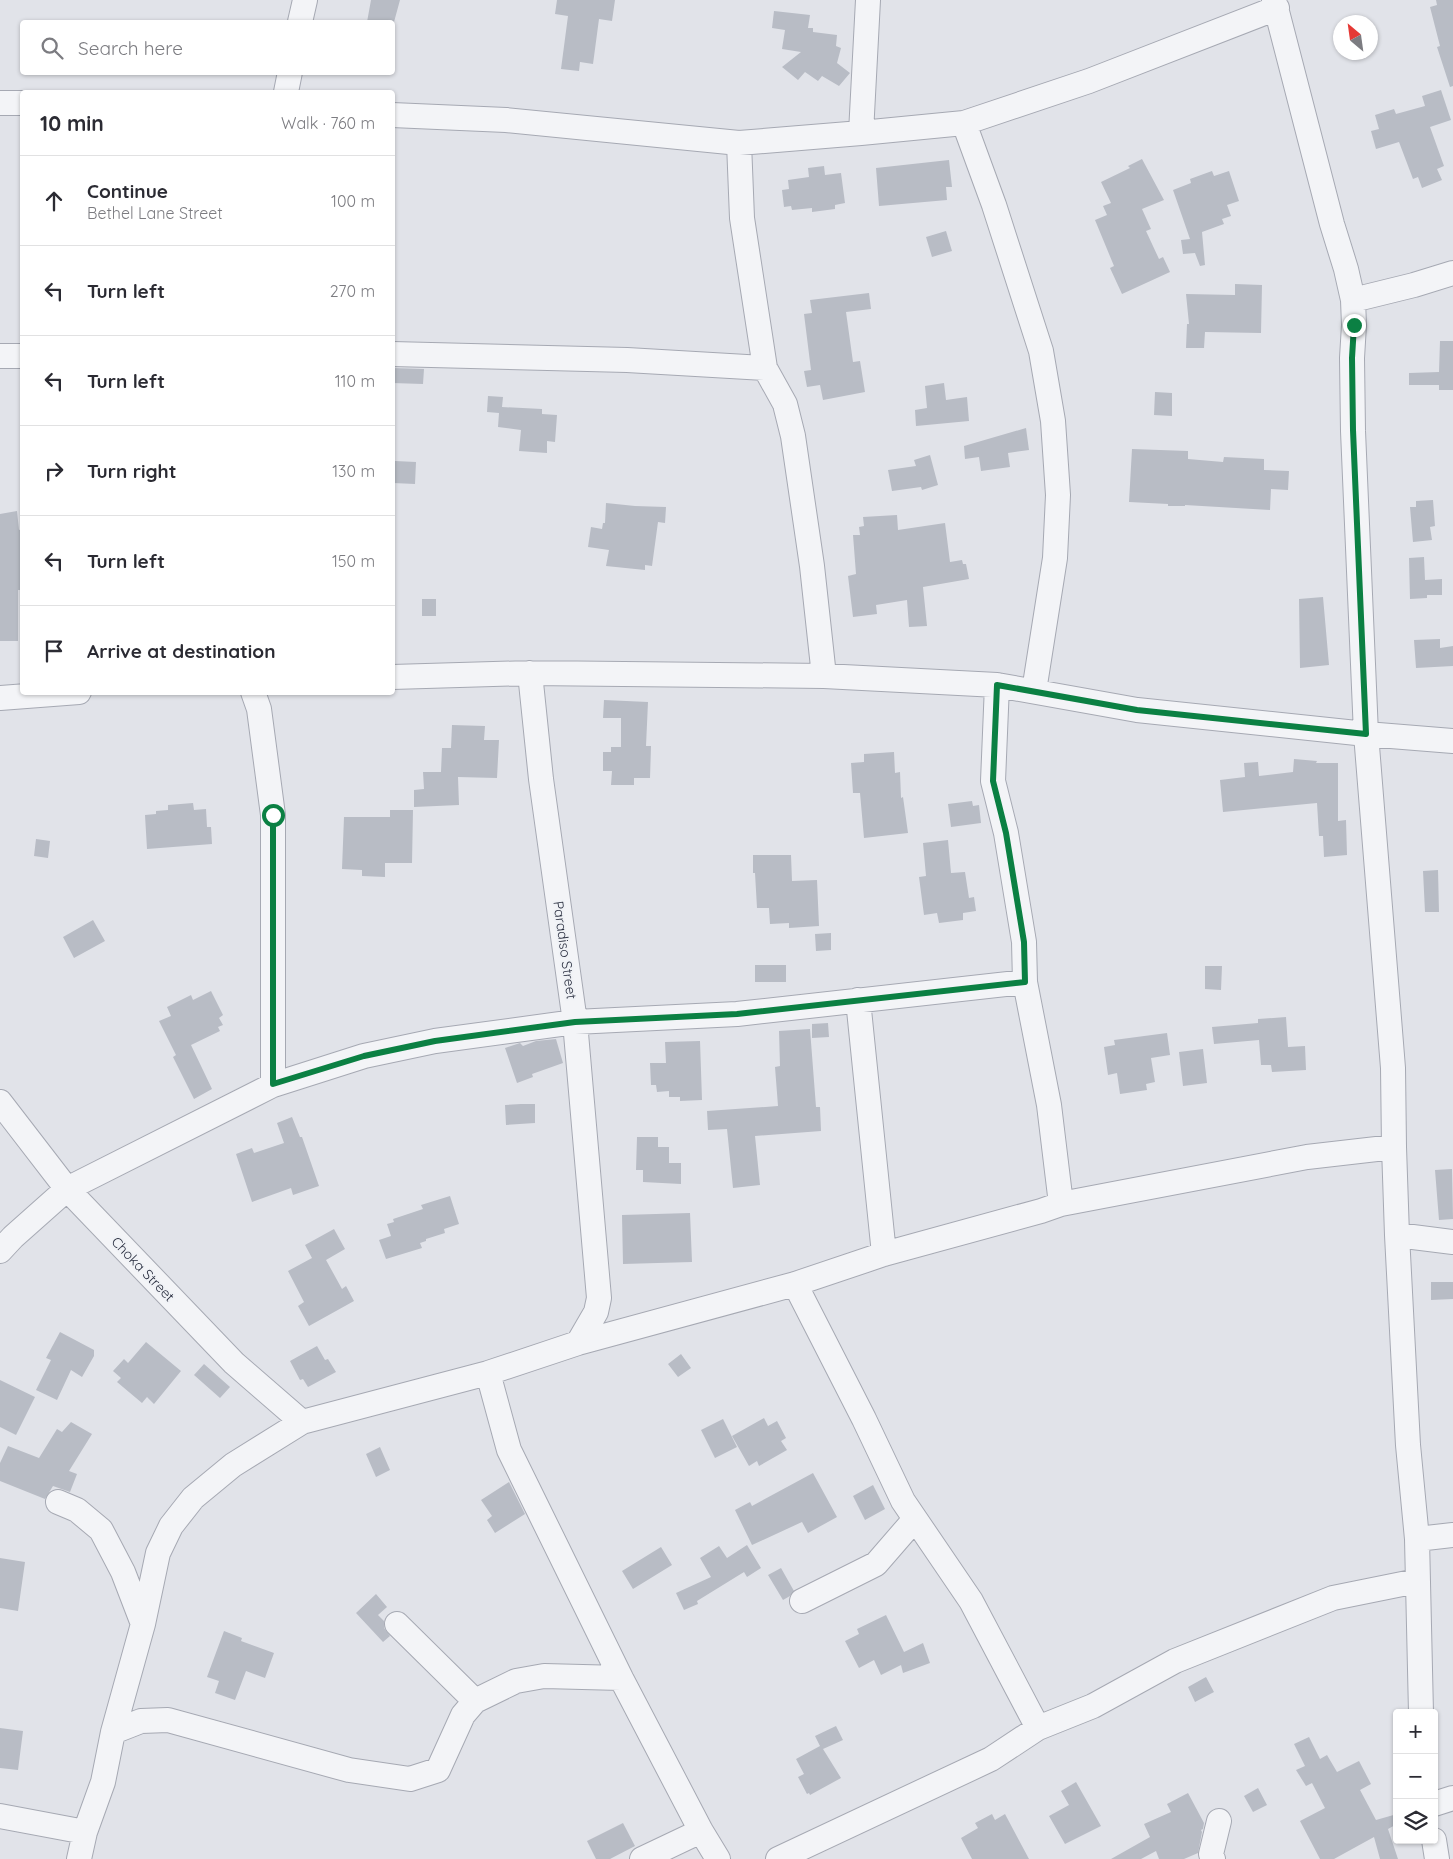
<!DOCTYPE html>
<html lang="en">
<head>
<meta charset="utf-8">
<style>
  body { margin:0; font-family:Quicksand,sans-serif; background:#f2f2f3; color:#2b2b33 }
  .controls { position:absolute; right:15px; bottom:15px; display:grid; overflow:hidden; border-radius:5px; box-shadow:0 1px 4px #0004 }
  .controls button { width:45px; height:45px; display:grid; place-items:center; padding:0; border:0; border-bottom:1px solid #e1e1e2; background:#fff; color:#2b2b33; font:25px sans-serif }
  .compass { position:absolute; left:1333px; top:15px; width:45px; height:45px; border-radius:50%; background:#fff; box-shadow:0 1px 4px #0004; rotate:331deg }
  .stop { position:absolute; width:15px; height:15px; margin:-11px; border:4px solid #0b8043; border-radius:50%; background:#fff }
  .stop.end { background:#0b8043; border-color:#fff; box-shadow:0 1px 5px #0008 }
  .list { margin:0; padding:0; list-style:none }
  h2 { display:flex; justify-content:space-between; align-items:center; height:65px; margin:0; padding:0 20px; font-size:21px }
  h2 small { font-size:16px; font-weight:400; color:#7c7c81 }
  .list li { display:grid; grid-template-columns:32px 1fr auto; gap:15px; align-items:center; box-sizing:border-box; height:90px; padding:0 20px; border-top:1px solid #e1e1e2 }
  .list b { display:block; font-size:19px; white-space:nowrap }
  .list p { margin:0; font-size:16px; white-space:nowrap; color:#7c7c81 }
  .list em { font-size:16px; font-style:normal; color:#7c7c81 }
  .icon { flex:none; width:28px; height:28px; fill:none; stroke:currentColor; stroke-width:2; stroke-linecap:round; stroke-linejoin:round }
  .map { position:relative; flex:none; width:1453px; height:1859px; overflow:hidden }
  .search { position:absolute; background:#fff; box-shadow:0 1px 4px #0004; left:20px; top:20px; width:375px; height:55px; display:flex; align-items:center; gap:12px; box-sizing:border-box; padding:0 18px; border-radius:5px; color:#7c7c81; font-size:19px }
  .panel { position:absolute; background:#fff; box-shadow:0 1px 4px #0004; left:20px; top:90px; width:375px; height:605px; border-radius:5px }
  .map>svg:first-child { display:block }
  .building { fill:#b8bcc5 }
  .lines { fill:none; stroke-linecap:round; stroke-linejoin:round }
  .minor-casing { stroke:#a6a9b3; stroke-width:26 }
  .minor { stroke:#f3f4f7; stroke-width:24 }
  .route { stroke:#0b8043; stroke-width:6 }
  .labels { text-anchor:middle; stroke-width:4; stroke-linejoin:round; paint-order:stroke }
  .street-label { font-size:14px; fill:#2a2f40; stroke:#f0f2f6 }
</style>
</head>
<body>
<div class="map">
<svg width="1453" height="1859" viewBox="0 0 1453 1859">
  <rect width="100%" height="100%" fill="#e1e3e9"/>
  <!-- building -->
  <path class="building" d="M 371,0 L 400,0 L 394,22 L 367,22 Z
    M 557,0 L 615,0 L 612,21 L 599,19 L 593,64 L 580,62 L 579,71 L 561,69 L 568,16 L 555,14 Z
    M 1436,0 L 1453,0 L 1453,86 L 1450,87 L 1437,47 L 1440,46 L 1430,7 L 1437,5 Z
    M 774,11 L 810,15 L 808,28 L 813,28 L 813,32 L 837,35 L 836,46 L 841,48 L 837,63 L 850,73 L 839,86 L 822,76 L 818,81 L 805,72 L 798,80 L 782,67 L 801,52 L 782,49 L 785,30 L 772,28 Z
    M 1441,90 L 1451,120 L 1430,127 L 1444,166 L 1437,169 L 1442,180 L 1422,188 L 1418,177 L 1413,179 L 1399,142 L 1376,149 L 1371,131 L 1379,129 L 1375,115 L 1394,109 L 1396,114 L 1425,106 L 1422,96 Z
    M 1142,159 L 1164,200 L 1142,209 L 1151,229 L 1146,231 L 1159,259 L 1163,257 L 1170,272 L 1122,294 L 1110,268 L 1114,266 L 1095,220 L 1107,215 L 1103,206 L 1111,203 L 1101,182 L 1130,168 L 1128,166 Z
    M 949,160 L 952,187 L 946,187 L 947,200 L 879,206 L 876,168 Z
    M 824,166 L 825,175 L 841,173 L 845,203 L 835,205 L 835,209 L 812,212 L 812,208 L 792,210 L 791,206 L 784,207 L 782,190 L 789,189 L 788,180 L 809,177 L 808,168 Z
    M 1212,171 L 1214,176 L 1229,171 L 1239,201 L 1227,205 L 1231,216 L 1222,219 L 1224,224 L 1202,232 L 1205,265 L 1200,266 L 1195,253 L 1183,254 L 1181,240 L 1190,239 L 1173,190 L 1191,183 L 1190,179 Z
    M 946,231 L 952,251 L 932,257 L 926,237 Z
    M 1235,284 L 1262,285 L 1261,333 L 1205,332 L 1204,348 L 1186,348 L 1187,324 L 1189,324 L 1186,294 L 1235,295 Z
    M 869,293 L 871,309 L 846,312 L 853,362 L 860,361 L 865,392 L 823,400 L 820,385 L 807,387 L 804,371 L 811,370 L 804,314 L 812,313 L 810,300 Z
    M 1440,341 L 1453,341 L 1453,390 L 1439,390 L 1439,385 L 1409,385 L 1409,373 L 1439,372 Z
    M 392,368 L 424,369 L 423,384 L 392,383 Z
    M 944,383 L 946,400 L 967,397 L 969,421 L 916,426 L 915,410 L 927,408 L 925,386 Z
    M 1155,392 L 1172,393 L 1172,416 L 1154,415 Z
    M 488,396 L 503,397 L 502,407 L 542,409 L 542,414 L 557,415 L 555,442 L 547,441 L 547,453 L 519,451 L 521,430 L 498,427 L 499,413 L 487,412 Z
    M 1026,428 L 1029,450 L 1008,453 L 1010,467 L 981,471 L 979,457 L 965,459 L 964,446 Z
    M 1132,449 L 1188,451 L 1188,459 L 1223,462 L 1224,457 L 1264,459 L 1264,470 L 1289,471 L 1288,490 L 1271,489 L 1270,510 L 1185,505 L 1185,506 L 1168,506 L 1168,504 L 1129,502 Z
    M 930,455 L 938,485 L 922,490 L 921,487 L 892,491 L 888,470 L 916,466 L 914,460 Z
    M 395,461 L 416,462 L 415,484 L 393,483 Z
    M 1433,500 L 1435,526 L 1430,527 L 1432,540 L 1413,542 L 1410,507 L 1416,507 L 1416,501 Z
    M 606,503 L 635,506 L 666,507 L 665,523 L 658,522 L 652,566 L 645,565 L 645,570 L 606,566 L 609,550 L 588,547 L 591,527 L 602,529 L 603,523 L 605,523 Z
    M 17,511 L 19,530 L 22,529 L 22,590 L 18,590 L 18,641 L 0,641 L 0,514 Z
    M 897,515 L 898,530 L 945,523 L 950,562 L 962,560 L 963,564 L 966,564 L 969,579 L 923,587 L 927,626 L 909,627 L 907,600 L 876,605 L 877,614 L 853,617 L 848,576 L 856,574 L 853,535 L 860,535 L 859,527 L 864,526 L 863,517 Z
    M 1424,557 L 1425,580 L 1442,579 L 1442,595 L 1427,595 L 1427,598 L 1410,599 L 1409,558 Z
    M 1323,597 L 1329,665 L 1300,668 L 1299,599 Z
    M 422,599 L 436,599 L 436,616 L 422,616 Z
    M 1440,639 L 1440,648 L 1453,646 L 1453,666 L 1416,668 L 1414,640 Z
    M 604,700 L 648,702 L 646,746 L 651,746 L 650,778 L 634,778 L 634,785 L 611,785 L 612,771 L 603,771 L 603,752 L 611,752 L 611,747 L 621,747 L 621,718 L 603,718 Z
    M 452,725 L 485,726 L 484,740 L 499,740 L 497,778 L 458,777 L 459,805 L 414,807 L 414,790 L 424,789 L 423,772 L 441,772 L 442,748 L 451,748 Z
    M 894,752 L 895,773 L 900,772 L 901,798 L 903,797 L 908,833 L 864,838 L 860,793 L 853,793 L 851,763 L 864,762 L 864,754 Z
    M 1294,759 L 1317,761 L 1316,763 L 1338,763 L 1338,821 L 1346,820 L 1347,855 L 1324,857 L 1323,836 L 1319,836 L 1317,803 L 1223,812 L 1220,780 L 1245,777 L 1244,763 L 1258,762 L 1259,776 L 1293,772 Z
    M 972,801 L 973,806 L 979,805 L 981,823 L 951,827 L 948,804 Z
    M 193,803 L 194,810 L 206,809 L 207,827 L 211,827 L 212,844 L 147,849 L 145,815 L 156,814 L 156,811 L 168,810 L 168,805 Z
    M 390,810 L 413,810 L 412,863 L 385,863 L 385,877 L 362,876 L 362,870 L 342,869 L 344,817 L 390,817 Z
    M 36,839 L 50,841 L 48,858 L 34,856 Z
    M 948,840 L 951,873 L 965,872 L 969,898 L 974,897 L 976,911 L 963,913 L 963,920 L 939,923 L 937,913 L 924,915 L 919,877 L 926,876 L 923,843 Z
    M 753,855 L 791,855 L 792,881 L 817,880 L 819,926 L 789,928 L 789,923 L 770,924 L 769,908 L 757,908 L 755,873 L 753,873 Z
    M 1438,870 L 1439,912 L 1425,912 L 1423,871 Z
    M 93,920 L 105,941 L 74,958 L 63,937 Z
    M 831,933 L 831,950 L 816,951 L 815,934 Z
    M 755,965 L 786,965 L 786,982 L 755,982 Z
    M 1205,966 L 1222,966 L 1221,990 L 1205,989 Z
    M 211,991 L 223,1015 L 219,1018 L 223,1025 L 218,1027 L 220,1031 L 191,1045 L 212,1089 L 194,1099 L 173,1057 L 176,1055 L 159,1021 L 171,1016 L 167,1007 L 191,995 L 193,1000 Z
    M 1286,1017 L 1288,1047 L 1305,1046 L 1306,1070 L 1272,1072 L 1271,1065 L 1261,1065 L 1259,1040 L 1214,1044 L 1212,1027 L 1258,1023 L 1258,1019 Z
    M 828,1023 L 829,1037 L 812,1038 L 812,1024 Z
    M 810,1029 L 816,1107 L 820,1107 L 821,1131 L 755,1136 L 760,1185 L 733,1188 L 727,1129 L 708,1130 L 707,1111 L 778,1106 L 775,1067 L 780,1066 L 779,1031 Z
    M 1167,1033 L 1170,1055 L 1151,1058 L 1155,1082 L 1146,1084 L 1147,1090 L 1120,1094 L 1117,1073 L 1108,1075 L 1104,1047 L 1115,1045 L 1114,1040 Z
    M 556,1039 L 563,1063 L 532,1074 L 533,1077 L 517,1083 L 505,1048 L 520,1043 L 523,1046 L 536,1041 Z
    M 700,1041 L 702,1100 L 680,1101 L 680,1097 L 669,1097 L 669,1091 L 657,1092 L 656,1085 L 651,1085 L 650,1063 L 666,1063 L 665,1042 Z
    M 1203,1049 L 1207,1083 L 1183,1086 L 1179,1052 Z
    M 521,1104 L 535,1104 L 535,1123 L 506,1125 L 505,1105 Z
    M 292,1117 L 300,1137 L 302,1137 L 319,1186 L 293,1195 L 291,1188 L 252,1202 L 236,1154 L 252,1148 L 254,1153 L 284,1143 L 277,1123 Z
    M 637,1137 L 658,1137 L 658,1147 L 669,1147 L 669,1163 L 681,1163 L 681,1184 L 643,1182 L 643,1170 L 636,1170 Z
    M 1452,1169 L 1453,1219 L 1439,1220 L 1435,1170 Z
    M 450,1196 L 459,1224 L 444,1229 L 445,1233 L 426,1239 L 426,1241 L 420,1243 L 422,1248 L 386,1259 L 379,1240 L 391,1236 L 387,1224 L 394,1222 L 393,1219 L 423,1209 L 421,1205 Z
    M 690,1213 L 692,1262 L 623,1264 L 622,1215 Z
    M 334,1229 L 345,1249 L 326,1260 L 342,1289 L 346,1286 L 354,1301 L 309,1326 L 298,1306 L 304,1302 L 288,1271 L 312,1258 L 305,1245 Z
    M 1431,1282 L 1453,1282 L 1453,1299 L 1431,1300 Z
    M 60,1332 L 94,1350 L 94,1356 L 82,1377 L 71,1370 L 57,1400 L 36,1390 L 51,1360 L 46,1358 Z
    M 146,1342 L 181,1371 L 154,1404 L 147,1397 L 142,1403 L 117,1382 L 121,1378 L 113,1371 L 124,1359 L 128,1363 Z
    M 317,1346 L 325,1360 L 328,1359 L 336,1372 L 308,1387 L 303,1379 L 300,1380 L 290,1361 Z
    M 681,1354 L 691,1368 L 678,1377 L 668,1364 Z
    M 204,1364 L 230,1387 L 220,1398 L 194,1375 Z
    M 0,1380 L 35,1397 L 16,1435 L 0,1427 Z
    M 764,1418 L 768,1426 L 777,1421 L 786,1438 L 781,1441 L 787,1450 L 759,1466 L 757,1461 L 749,1466 L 732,1436 Z
    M 723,1419 L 737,1447 L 715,1458 L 701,1430 Z
    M 71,1422 L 92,1434 L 69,1471 L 77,1474 L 70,1492 L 53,1486 L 45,1499 L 0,1481 L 0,1463 L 8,1446 L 39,1458 L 57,1429 L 62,1432 Z
    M 380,1447 L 390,1470 L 376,1477 L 366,1454 Z
    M 813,1473 L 837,1517 L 808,1533 L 802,1522 L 752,1545 L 735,1510 L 750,1502 L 752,1506 Z
    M 509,1482 L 525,1514 L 495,1533 L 487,1520 L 492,1516 L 481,1500 Z
    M 873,1485 L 885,1509 L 865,1520 L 853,1496 Z
    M 747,1545 L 761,1568 L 747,1577 L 744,1572 L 697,1601 L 698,1604 L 684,1610 L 676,1593 L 711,1577 L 700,1558 L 719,1546 L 727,1558 Z
    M 661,1547 L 672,1565 L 633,1589 L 622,1571 Z
    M 0,1558 L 25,1562 L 18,1611 L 0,1608 Z
    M 781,1568 L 794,1591 L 790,1596 L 783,1600 L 768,1575 Z
    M 376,1594 L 387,1607 L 378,1615 L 384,1621 L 384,1628 L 390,1636 L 383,1642 L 356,1613 Z
    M 886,1615 L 904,1652 L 923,1643 L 930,1663 L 903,1673 L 901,1665 L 881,1675 L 874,1660 L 859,1668 L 845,1641 L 859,1634 L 857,1629 Z
    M 224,1631 L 242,1638 L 241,1641 L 274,1653 L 265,1678 L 246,1671 L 235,1700 L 215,1693 L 219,1681 L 207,1677 Z
    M 1206,1677 L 1214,1692 L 1195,1702 L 1188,1687 Z
    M 836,1726 L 843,1740 L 823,1749 L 841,1778 L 810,1795 L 809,1793 L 807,1794 L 798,1777 L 804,1774 L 796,1759 L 820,1746 L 815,1736 Z
    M 0,1728 L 23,1731 L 18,1770 L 0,1768 Z
    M 1309,1737 L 1320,1759 L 1327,1755 L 1337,1772 L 1359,1761 L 1371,1784 L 1360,1790 L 1376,1820 L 1397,1814 L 1397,1824 L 1388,1829 L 1398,1859 L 1380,1859 L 1374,1837 L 1334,1859 L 1320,1859 L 1300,1821 L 1325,1808 L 1312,1783 L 1306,1786 L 1296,1770 L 1305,1766 L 1294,1744 Z
    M 1076,1782 L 1101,1826 L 1065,1844 L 1049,1816 L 1069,1805 L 1061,1791 Z
    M 1258,1788 L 1267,1805 L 1253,1812 L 1244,1796 Z
    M 1188,1793 L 1204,1823 L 1203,1829 L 1201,1830 L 1202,1832 L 1198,1853 L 1184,1859 L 1159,1859 L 1156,1851 L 1141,1859 L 1111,1859 L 1150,1837 L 1144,1824 L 1171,1812 L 1167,1804 Z
    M 992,1814 L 995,1820 L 1005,1814 L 1029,1859 L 972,1859 L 961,1838 L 978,1828 L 975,1823 Z
    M 623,1823 L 635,1846 L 610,1859 L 596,1859 L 587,1841 Z"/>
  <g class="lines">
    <defs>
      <path id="minor" d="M 1274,0 L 1332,224 L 1346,269 L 1353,300 L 1354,325 L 1352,358 L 1353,431 L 1366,734 L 1393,1068 L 1394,1147 L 1397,1235 L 1408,1445 L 1417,1539 L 1421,1713
        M 300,22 L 305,0
        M 286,92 L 290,72
        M 0,103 L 22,103
        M 392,115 L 506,120 L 739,143 L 861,133 L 964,123 L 1089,81 L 1277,8
        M 964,123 L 994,205 L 1041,351 L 1053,421 L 1058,495 L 1055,558 L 1034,691
        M 861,133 L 868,0
        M 739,143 L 742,218 L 765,368
        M 1353,300 L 1414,285 L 1453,273
        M 392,354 L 627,360 L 765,368 L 785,404 L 793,436 L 812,566 L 824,676
        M 0,356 L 22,356
        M 530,673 L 541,779 L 575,1022 L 599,1298 L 596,1312 L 578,1343
        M 392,677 L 530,673 L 824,676 L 997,685 L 1137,710 L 1366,734 L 1453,741
        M 997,685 L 993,781 L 1006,833 L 1024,942 L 1025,982 L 1049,1105 L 1061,1204
        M 253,692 L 259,709 L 273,815 L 273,1085
        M 0,698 L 79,692
        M 858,1000 L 884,1254
        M 0,1102 L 67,1189 L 234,1363 L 302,1422
        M 1397,1235 L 1453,1242
        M 0,1251 L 13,1237 L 67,1189 L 273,1085 L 364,1056 L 435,1041 L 575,1022 L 737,1014 L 1025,982
        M 795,1284 L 864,1419 L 903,1501 L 971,1601 L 1038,1728
        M 488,1373 L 509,1450 L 621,1678 L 701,1831 L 718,1859
        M 58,1502 L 77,1510 L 101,1530 L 123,1572 L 143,1624
        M 1417,1539 L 1453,1535
        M 802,1601 L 876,1564 L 915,1519
        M 397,1624 L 475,1701
        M 113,1732 L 141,1721 L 168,1720 L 349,1770 L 410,1779 L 438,1770 L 463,1715 L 475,1701 L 516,1681 L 544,1676 L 621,1678
        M 1434,1804 L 1453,1798
        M 0,1816 L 85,1832
        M 1434,1840 L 1437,1859
        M 79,1859 L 85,1832 L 103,1782 L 113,1732 L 143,1624 L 158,1553 L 171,1526 L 193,1498 L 233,1465 L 302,1422 L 488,1373 L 578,1343 L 795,1284 L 884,1254 L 1041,1211 L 1061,1204 L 1307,1157 L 1394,1147
        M 642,1859 L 701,1831
        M 778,1859 L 991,1759 L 1038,1728 L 1093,1706 L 1175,1661 L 1333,1598 L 1417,1581
        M 1213,1859 L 1211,1854 L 1219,1821"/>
    </defs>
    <!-- minor casing -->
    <use href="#minor" class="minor-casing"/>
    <!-- minor -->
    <use href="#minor" class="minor"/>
  </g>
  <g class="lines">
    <!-- route -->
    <path class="route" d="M 273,815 L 273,1084 L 364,1056 L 435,1041 L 575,1022 L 737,1014 L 1025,982 L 1024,942 L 1006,833 L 993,781 L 997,685 L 1137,710 L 1366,734 L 1353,430 L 1352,358 L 1354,325"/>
  </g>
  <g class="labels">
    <!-- street labels -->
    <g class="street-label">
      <text transform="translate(565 950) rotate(82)" y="5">Paradiso Street</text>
      <text transform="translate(143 1269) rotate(46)" y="5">Choka Street</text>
    </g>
  </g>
</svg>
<div class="controls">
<button>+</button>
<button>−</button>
<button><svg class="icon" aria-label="layers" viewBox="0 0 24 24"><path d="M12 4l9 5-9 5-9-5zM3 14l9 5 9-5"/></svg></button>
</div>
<svg class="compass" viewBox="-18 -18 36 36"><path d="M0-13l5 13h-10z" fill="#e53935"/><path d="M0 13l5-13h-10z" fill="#7c7c81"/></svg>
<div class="stop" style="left:273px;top:815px"></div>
<div class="stop end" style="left:1354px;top:325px"></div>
<div class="search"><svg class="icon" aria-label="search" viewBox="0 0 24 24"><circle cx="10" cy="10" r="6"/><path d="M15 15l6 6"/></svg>Search here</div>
<section class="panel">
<h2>10 min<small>Walk · 760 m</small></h2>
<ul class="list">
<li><svg class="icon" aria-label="ahead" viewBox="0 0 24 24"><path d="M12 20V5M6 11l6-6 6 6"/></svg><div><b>Continue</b><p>Bethel Lane Street</p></div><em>100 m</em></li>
<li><svg class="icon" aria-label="left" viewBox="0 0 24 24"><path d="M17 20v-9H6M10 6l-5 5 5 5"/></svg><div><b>Turn left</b></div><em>270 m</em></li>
<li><svg class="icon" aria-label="left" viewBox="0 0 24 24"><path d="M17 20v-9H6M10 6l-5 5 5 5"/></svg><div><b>Turn left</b></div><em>110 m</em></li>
<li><svg class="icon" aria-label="right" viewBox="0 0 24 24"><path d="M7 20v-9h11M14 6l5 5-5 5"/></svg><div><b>Turn right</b></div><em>130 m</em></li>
<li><svg class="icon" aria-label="left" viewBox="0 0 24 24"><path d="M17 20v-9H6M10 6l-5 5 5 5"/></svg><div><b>Turn left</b></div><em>150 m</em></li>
<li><svg class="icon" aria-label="arrive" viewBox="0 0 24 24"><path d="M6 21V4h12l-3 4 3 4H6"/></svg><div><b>Arrive at destination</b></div></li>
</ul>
</section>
</div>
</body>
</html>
